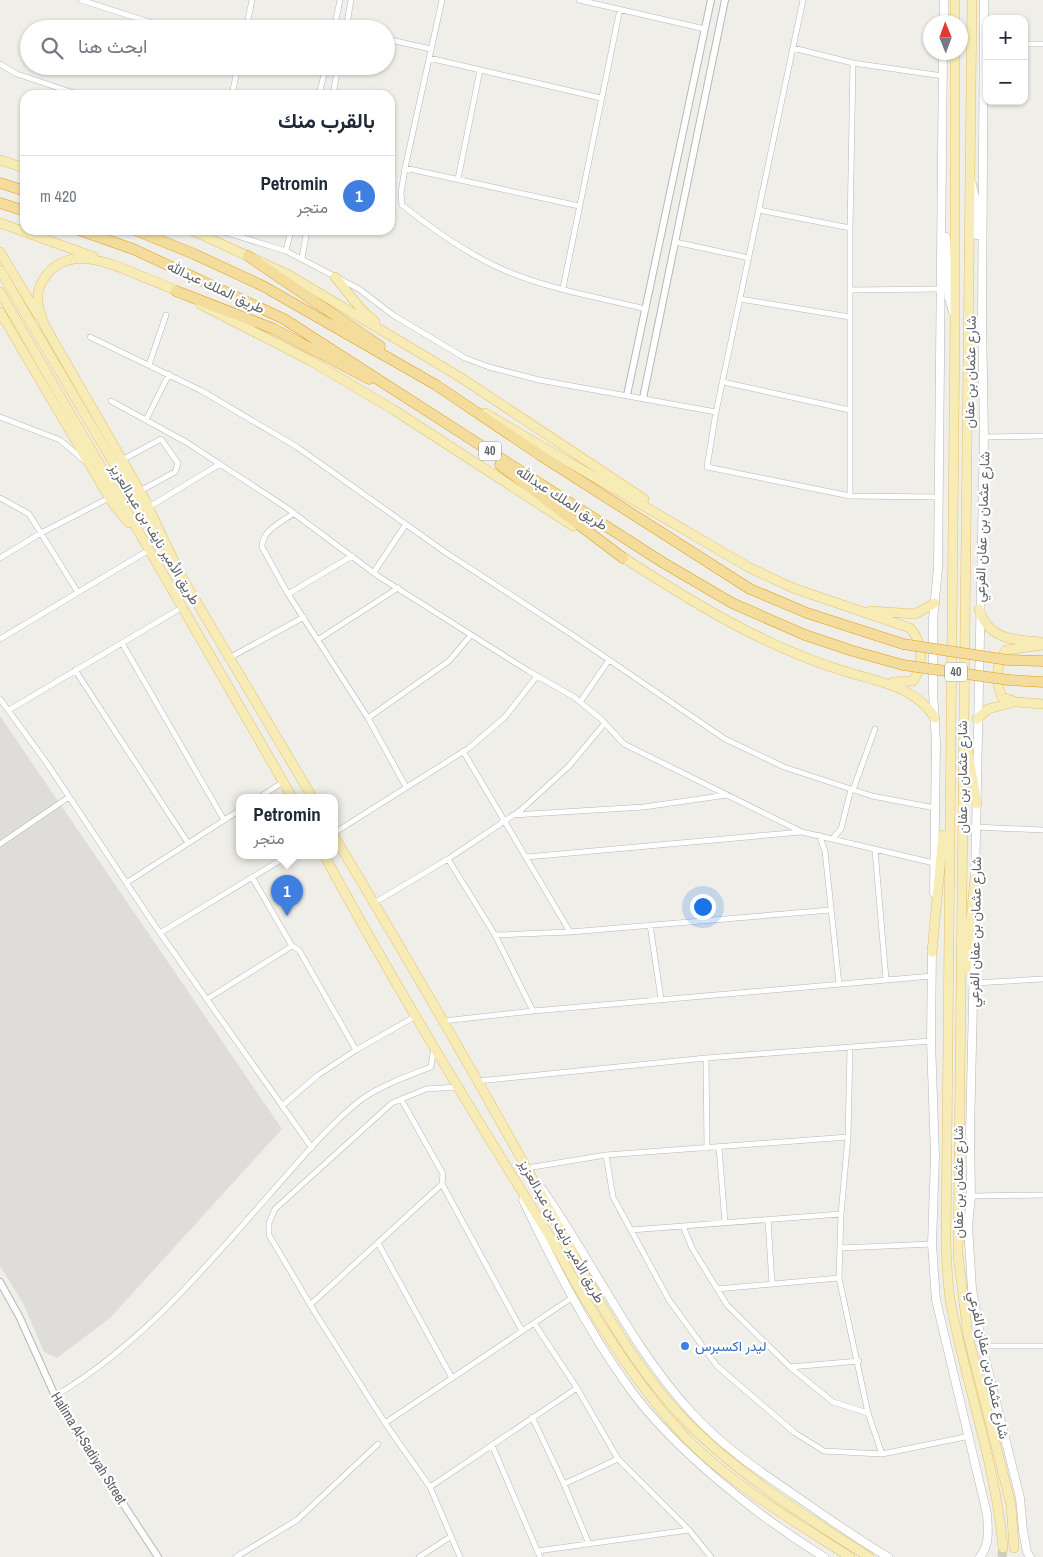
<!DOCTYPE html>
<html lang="ar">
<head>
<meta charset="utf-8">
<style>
  body { margin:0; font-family:"Archivo Narrow",Vazirmatn,sans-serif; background:#f2f2f3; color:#1f2937; direction:rtl }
  .controls { position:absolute; right:15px; top:15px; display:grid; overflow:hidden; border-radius:10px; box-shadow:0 1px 4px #0004 }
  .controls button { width:45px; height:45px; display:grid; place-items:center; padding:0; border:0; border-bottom:1px solid #e0e1e3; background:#fff; color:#1f2937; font:25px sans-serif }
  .compass { position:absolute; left:923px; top:15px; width:45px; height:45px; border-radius:50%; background:#fff; box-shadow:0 1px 4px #0004; rotate:359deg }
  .you { position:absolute; left:702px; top:906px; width:18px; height:18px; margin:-12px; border:4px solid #fff; border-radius:50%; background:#1a73e8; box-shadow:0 0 0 8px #1a73e833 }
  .badge { display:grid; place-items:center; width:32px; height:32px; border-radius:50%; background:#d93025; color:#fff; font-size:16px; font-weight:700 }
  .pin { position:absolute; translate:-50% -41px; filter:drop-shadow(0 1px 2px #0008) }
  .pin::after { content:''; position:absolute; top:26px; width:18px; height:15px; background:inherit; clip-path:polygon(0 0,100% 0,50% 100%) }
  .popup { position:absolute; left:236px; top:794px; width:102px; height:65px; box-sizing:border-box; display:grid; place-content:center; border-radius:10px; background:#fff; filter:drop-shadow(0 1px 4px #0005); font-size:16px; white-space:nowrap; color:#747a83 }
  .popup b { font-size:19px; color:#1f2937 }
  .popup::after { content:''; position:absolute; left:50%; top:100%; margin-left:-10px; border:10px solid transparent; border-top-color:#fff }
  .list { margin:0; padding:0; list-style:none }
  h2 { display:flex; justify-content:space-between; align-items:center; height:65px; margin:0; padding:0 20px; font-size:21px }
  h2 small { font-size:16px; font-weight:400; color:#747a83 }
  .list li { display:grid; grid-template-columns:32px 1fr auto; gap:15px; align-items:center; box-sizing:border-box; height:80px; padding:0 20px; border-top:1px solid #e0e1e3 }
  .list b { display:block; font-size:19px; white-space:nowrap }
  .list p { margin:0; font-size:16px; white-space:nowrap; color:#747a83 }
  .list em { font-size:16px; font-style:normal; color:#747a83 }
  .icon { flex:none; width:28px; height:28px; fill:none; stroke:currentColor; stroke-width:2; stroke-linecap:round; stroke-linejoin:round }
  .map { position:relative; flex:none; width:1043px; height:1557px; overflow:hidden; direction:ltr }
  .search { position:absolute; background:#fff; box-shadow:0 1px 4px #0004; left:20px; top:20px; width:375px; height:55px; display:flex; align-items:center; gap:12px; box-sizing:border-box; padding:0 18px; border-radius:28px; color:#747a83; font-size:19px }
  .panel { position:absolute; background:#fff; box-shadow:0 1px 4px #0004; left:20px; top:90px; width:375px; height:145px; border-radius:15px; direction:rtl }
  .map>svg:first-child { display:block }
  .industrial { fill:#dfddda }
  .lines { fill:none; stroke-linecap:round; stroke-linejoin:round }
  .primary-tunnel { stroke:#cbcbc8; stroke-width:9; stroke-dasharray:9 4.5; stroke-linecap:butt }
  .minor-casing { stroke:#b5b7bb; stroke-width:6 }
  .tertiary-casing { stroke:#b5b7bb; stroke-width:8 }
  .secondary-casing { stroke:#b4b6ba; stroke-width:9 }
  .primary-casing { stroke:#e4c16d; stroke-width:10 }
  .motorway-casing { stroke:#df9f18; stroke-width:11 }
  .minor { stroke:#fff; stroke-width:5 }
  .tertiary { stroke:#fff; stroke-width:6 }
  .secondary { stroke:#fff; stroke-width:8 }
  .primary { stroke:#f7ecb5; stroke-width:9 }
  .motorway { stroke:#f3dc9c; stroke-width:10 }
  .motorway-bridge-casing { stroke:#df9f18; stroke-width:11; stroke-linecap:butt }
  .motorway-bridge { stroke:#f3dc9c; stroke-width:10 }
  .shop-dot { fill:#3f7fe0; stroke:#fff; stroke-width:2 }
  .labels { text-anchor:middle; stroke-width:4.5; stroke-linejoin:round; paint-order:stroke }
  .shield { fill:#fff; stroke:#8f9194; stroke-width:1 }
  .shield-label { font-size:12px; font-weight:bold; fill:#5f6266 }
  .street-label { font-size:14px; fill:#5f6266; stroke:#fff }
  .shop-label { font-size:14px; fill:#366cbe; stroke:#fff; text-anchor:start }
</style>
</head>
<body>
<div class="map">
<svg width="1043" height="1557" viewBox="0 0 1043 1557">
  <rect width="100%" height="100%" fill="#efeee8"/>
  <!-- industrial -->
  <path class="industrial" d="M 0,716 L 282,1129 L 110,1318 L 57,1358 L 44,1352 L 23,1303 L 0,1266 Z"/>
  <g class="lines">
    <!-- primary-tunnel -->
    <path class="primary-tunnel" d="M 1002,1557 L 1003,1548"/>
    <defs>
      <path id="minor" d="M 81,0 L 171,29
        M 442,0 L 405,168 L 401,193 L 402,205 C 431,228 462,250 495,266 C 542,288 596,297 646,309
        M 579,0 L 705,29
        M 803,0 L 716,412 L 707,467 L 850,496 L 938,497
        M 246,29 L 252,0
        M 334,29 L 340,0
        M 346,29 L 351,0
        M 386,39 L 431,49
        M 1024,44 L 1043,44
        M 793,48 L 853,63 L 943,76
        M 429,58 L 601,98
        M 0,64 L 17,74 L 80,95
        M 232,95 L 238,66
        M 319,95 L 326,66
        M 333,95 L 338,66
        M 405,168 L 579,206
        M 458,179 L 480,70
        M 759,210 L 850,228
        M 218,230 L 286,251 L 291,230
        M 675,242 L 749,258
        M 286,251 L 359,289 L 393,315 L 465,358 L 489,367 L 539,380 L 716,412
        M 302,258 L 307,230
        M 563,288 L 620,9
        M 850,290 L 941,289
        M 740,299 L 850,317
        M 90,337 L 202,391 L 297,447 L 445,552 L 571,634 L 725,739 L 784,767 L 872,796 L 935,808
        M 149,365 L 166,315
        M 723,382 L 850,410
        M 111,401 L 186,442 L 284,506 L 378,576 L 530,672 L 574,697 L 601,719 L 624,744 L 802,832 L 934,863
        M 0,417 L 60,440 L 86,462
        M 146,420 L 169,374
        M 984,437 L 1043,436
        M 122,460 L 161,439 L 178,463 L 175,472 L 140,491
        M 850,496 L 850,228 L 853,63
        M 0,498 L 29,514 L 77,591
        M 149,507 L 220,464
        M 294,513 C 282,522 262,530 262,547 L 288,594 L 368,718 L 406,787
        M 0,558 L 41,533 L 109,498
        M 374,572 L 406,524
        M 288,594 L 352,556
        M 0,639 L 149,550
        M 319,639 L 398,588
        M 122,643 L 224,820
        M 229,658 L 304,617
        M 75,670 L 188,843
        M 0,699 L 46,762 L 155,926 L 312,1148
        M 580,702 L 609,660
        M 9,710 L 181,608
        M 368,718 L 449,661 L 471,635
        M 463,751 L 570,932
        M 853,790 L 875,729
        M 260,797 L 283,782
        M 513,815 L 644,807 L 727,795
        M 976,827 L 1043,830
        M 334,833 L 469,748 L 505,717 L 537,676
        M 819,835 L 825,851 L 839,984
        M 833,838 L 841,829 L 851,789
        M 0,844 L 69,797
        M 875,850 L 886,979
        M 527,857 L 801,832
        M 448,859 L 495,935 L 533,1011
        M 252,877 L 292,946 L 299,950 L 356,1050
        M 126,883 L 240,810
        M 374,903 L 448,859 L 521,810 L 569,766 L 605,723
        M 650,925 L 661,999
        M 160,933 L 289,855
        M 495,935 L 570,932 L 831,910
        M 975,983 L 1043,979
        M 207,999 L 292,946
        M 443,1021 L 533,1011 L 932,976
        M 850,1047 L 848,1137 L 841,1214 L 839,1278 L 868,1413 L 882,1454
        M 706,1058 L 707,1148
        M 478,1081 L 706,1058 L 931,1041
        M 458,1087 L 426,1089 L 392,1103 L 275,1209 L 269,1223 L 269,1235 L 314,1311 L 385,1423 L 430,1487 L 460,1557
        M 282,1106 L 318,1075 L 356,1050 L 416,1016
        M 719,1147 L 725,1223
        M 606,1155 L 613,1197 L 669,1300 L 717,1366 L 795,1433 L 824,1451 L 882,1454 L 970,1436
        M 527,1168 L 606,1155 L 848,1137
        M 442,1184 L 522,1331
        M 971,1196 L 1043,1195
        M 768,1220 L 772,1284
        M 683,1226 L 692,1248 L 727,1305 L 790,1367 L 833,1402 L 868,1413
        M 631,1230 L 841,1214
        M 378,1243 L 452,1378
        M 840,1248 L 932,1244
        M 717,1289 L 839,1278
        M 310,1305 L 442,1184 L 443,1174 L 401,1099
        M 534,1323 L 577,1388 L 618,1459 L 689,1530 L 711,1557
        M 982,1346 L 1043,1346
        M 790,1367 L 859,1361
        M 55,1396 C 141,1345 205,1268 270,1194 C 299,1162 327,1126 362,1099 C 382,1085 408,1076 431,1067 L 434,1047
        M 532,1417 L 564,1484 L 589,1544
        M 385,1423 L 573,1297
        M 492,1445 L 540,1557
        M 564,1484 L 618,1459
        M 430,1487 L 577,1388
        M 537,1551 L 689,1530
        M 236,1557 L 297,1520 L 378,1444
        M 419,1557 L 450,1537"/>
      <path id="tertiary" d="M 627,395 L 711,0
        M 643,398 L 725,0
        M 0,1282 L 19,1316 L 61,1409 L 158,1557"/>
      <path id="secondary" d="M 944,22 L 944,0
        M 972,184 L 977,208 L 977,235
        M 946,237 L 949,298 L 953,312
        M 975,882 L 984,437 L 982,319 L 984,0
        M 934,893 L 936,742 L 933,693 L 933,620 L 938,568 L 943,52
        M 975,914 L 970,1133 L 971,1196 L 968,1226 L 972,1289 L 982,1346 L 1020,1498 L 1023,1531 L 1027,1552 L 1030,1557
        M 932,947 L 931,1041 L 935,1156 L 932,1244 L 936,1300 L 987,1514 C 988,1530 990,1544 980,1557
        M 542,1189 C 594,1263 631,1347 692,1413 C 722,1446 759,1471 796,1496 C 826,1517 856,1538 888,1557
        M 523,1200 C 554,1265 588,1331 630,1389 C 675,1451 759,1517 824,1557"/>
      <path id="primary" d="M 955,0 L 955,22
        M 972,0 L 958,1255 L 968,1336 L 1011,1505 L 1014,1548
        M 955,52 L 955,322 L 946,1242 C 947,1265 947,1288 952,1310 C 968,1390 996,1467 1003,1548
        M 0,160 L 25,168
        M 0,223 L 94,257
        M 191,230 L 289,275 L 460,377 L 644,499
        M 0,252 L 38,315
        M 0,270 L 161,544
        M 335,277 L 361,309 L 375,322
        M 0,292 L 292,797
        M 200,304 L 311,361 L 394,410 L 573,526
        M 0,312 L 113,504 L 129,523
        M 485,413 L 748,567 L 793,588 L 910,628 C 923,642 924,666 913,681 L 893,682
        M 618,554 C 690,601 764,647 847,672 C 880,682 916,687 935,718
        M 177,569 L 312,797
        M 180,574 L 144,498 L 46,328 C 38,311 33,293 45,277 C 69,243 113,264 143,277 C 156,282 170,287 182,294
        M 979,609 C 988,639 1012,640 1040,642
        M 870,611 L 915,614 L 935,603
        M 1043,645 L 1006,650 C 996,663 995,682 1002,697 L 1016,702 L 1043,704
        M 977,719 L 988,709 L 1014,702
        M 967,747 L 977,804
        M 334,836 C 400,946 465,1057 527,1169 C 574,1252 616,1347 682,1417 C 732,1470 807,1518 869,1557
        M 324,855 C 395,986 473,1113 552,1240 C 564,1260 574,1282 587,1302 C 616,1351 648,1398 687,1439 C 734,1486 794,1521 850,1557
        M 932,952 L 943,835
        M 966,969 L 975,878"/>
      <path id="motorway" d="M 0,183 L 25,191
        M 0,203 L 25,211
        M 79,230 L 133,249 L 284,319 L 662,562 L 732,603 L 805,635 L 853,651 L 903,665
        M 135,230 L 194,254 L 263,286 L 436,385 L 540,455 L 750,589 L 807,613 L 903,644
        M 248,256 L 380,346
        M 176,291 L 274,329 L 369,379
        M 500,465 L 623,558
        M 1008,660 L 1043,661
        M 1009,680 L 1043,682"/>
    </defs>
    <!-- minor casing -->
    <use href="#minor" class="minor-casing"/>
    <!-- tertiary casing -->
    <use href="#tertiary" class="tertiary-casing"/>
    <!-- secondary casing -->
    <use href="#secondary" class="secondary-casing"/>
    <!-- primary casing -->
    <use href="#primary" class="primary-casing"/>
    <!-- motorway casing -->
    <use href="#motorway" class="motorway-casing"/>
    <!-- minor -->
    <use href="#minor" class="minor"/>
    <!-- tertiary -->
    <use href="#tertiary" class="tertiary"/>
    <!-- secondary -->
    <use href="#secondary" class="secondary"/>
    <!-- primary -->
    <use href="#primary" class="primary"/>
    <!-- motorway -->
    <use href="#motorway" class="motorway"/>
    <defs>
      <path id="motorway-bridge" d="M 903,644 L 1008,660
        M 903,665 L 1009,680"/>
    </defs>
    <!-- motorway-bridge casing -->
    <use href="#motorway-bridge" class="motorway-bridge-casing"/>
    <!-- motorway-bridge -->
    <use href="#motorway-bridge" class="motorway-bridge"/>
  </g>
  <!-- markers -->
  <circle class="shop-dot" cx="685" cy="1346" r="5"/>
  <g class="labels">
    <!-- shield labels -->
    <g class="shield">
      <rect x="479" y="441.5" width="22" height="19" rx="4"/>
      <rect x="945" y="662.5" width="22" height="19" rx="4"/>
    </g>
    <g class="shield-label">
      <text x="490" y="455">40</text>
      <text x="956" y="676">40</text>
    </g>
    <!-- street labels -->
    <g class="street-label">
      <text transform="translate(216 287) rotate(25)" y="5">طريق الملك عبدالله</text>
      <text transform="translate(970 372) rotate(-89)" y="5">شارع عثمان بن عفان</text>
      <text transform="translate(562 498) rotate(33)" y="5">طريق الملك عبدالله</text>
      <text transform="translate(982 527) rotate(-88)" y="5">شارع عثمان بن عفان الفرعي</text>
      <text transform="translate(155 534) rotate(59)" y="5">طريق الأمير نايف بن عبدالعزيز</text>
      <text transform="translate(962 777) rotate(-90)" y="5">شارع عثمان بن عفان</text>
      <text transform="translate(975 932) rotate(-89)" y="5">شارع عثمان بن عفان الفرعي</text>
      <text transform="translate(958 1182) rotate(-90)" y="5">شارع عثمان بن عفان</text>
      <text transform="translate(562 1231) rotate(61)" y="5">طريق الأمير نايف بن عبدالعزيز</text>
      <text transform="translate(989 1365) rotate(78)" y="5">شارع عثمان بن عفان الفرعي</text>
      <text transform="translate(89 1448) rotate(58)" y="5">Halima Al-Sadiyah Street</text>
    </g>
    <!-- shop labels -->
    <g class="shop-label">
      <text x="695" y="1351">ليدر اكسبرس</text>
    </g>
  </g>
</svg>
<div class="controls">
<button>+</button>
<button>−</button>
</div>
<svg class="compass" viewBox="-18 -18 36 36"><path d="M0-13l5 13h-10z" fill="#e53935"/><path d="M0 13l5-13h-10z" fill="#747a83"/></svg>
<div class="you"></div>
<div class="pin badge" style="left:287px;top:916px;background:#3f7fe0">1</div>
<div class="popup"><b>Petromin</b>متجر</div>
<div class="search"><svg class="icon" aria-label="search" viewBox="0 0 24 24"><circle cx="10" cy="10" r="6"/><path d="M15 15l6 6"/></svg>ابحث هنا</div>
<section class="panel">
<h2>بالقرب منك<small></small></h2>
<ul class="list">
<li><span class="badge" style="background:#3f7fe0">1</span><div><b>Petromin</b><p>متجر</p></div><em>420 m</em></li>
</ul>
</section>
</div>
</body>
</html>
